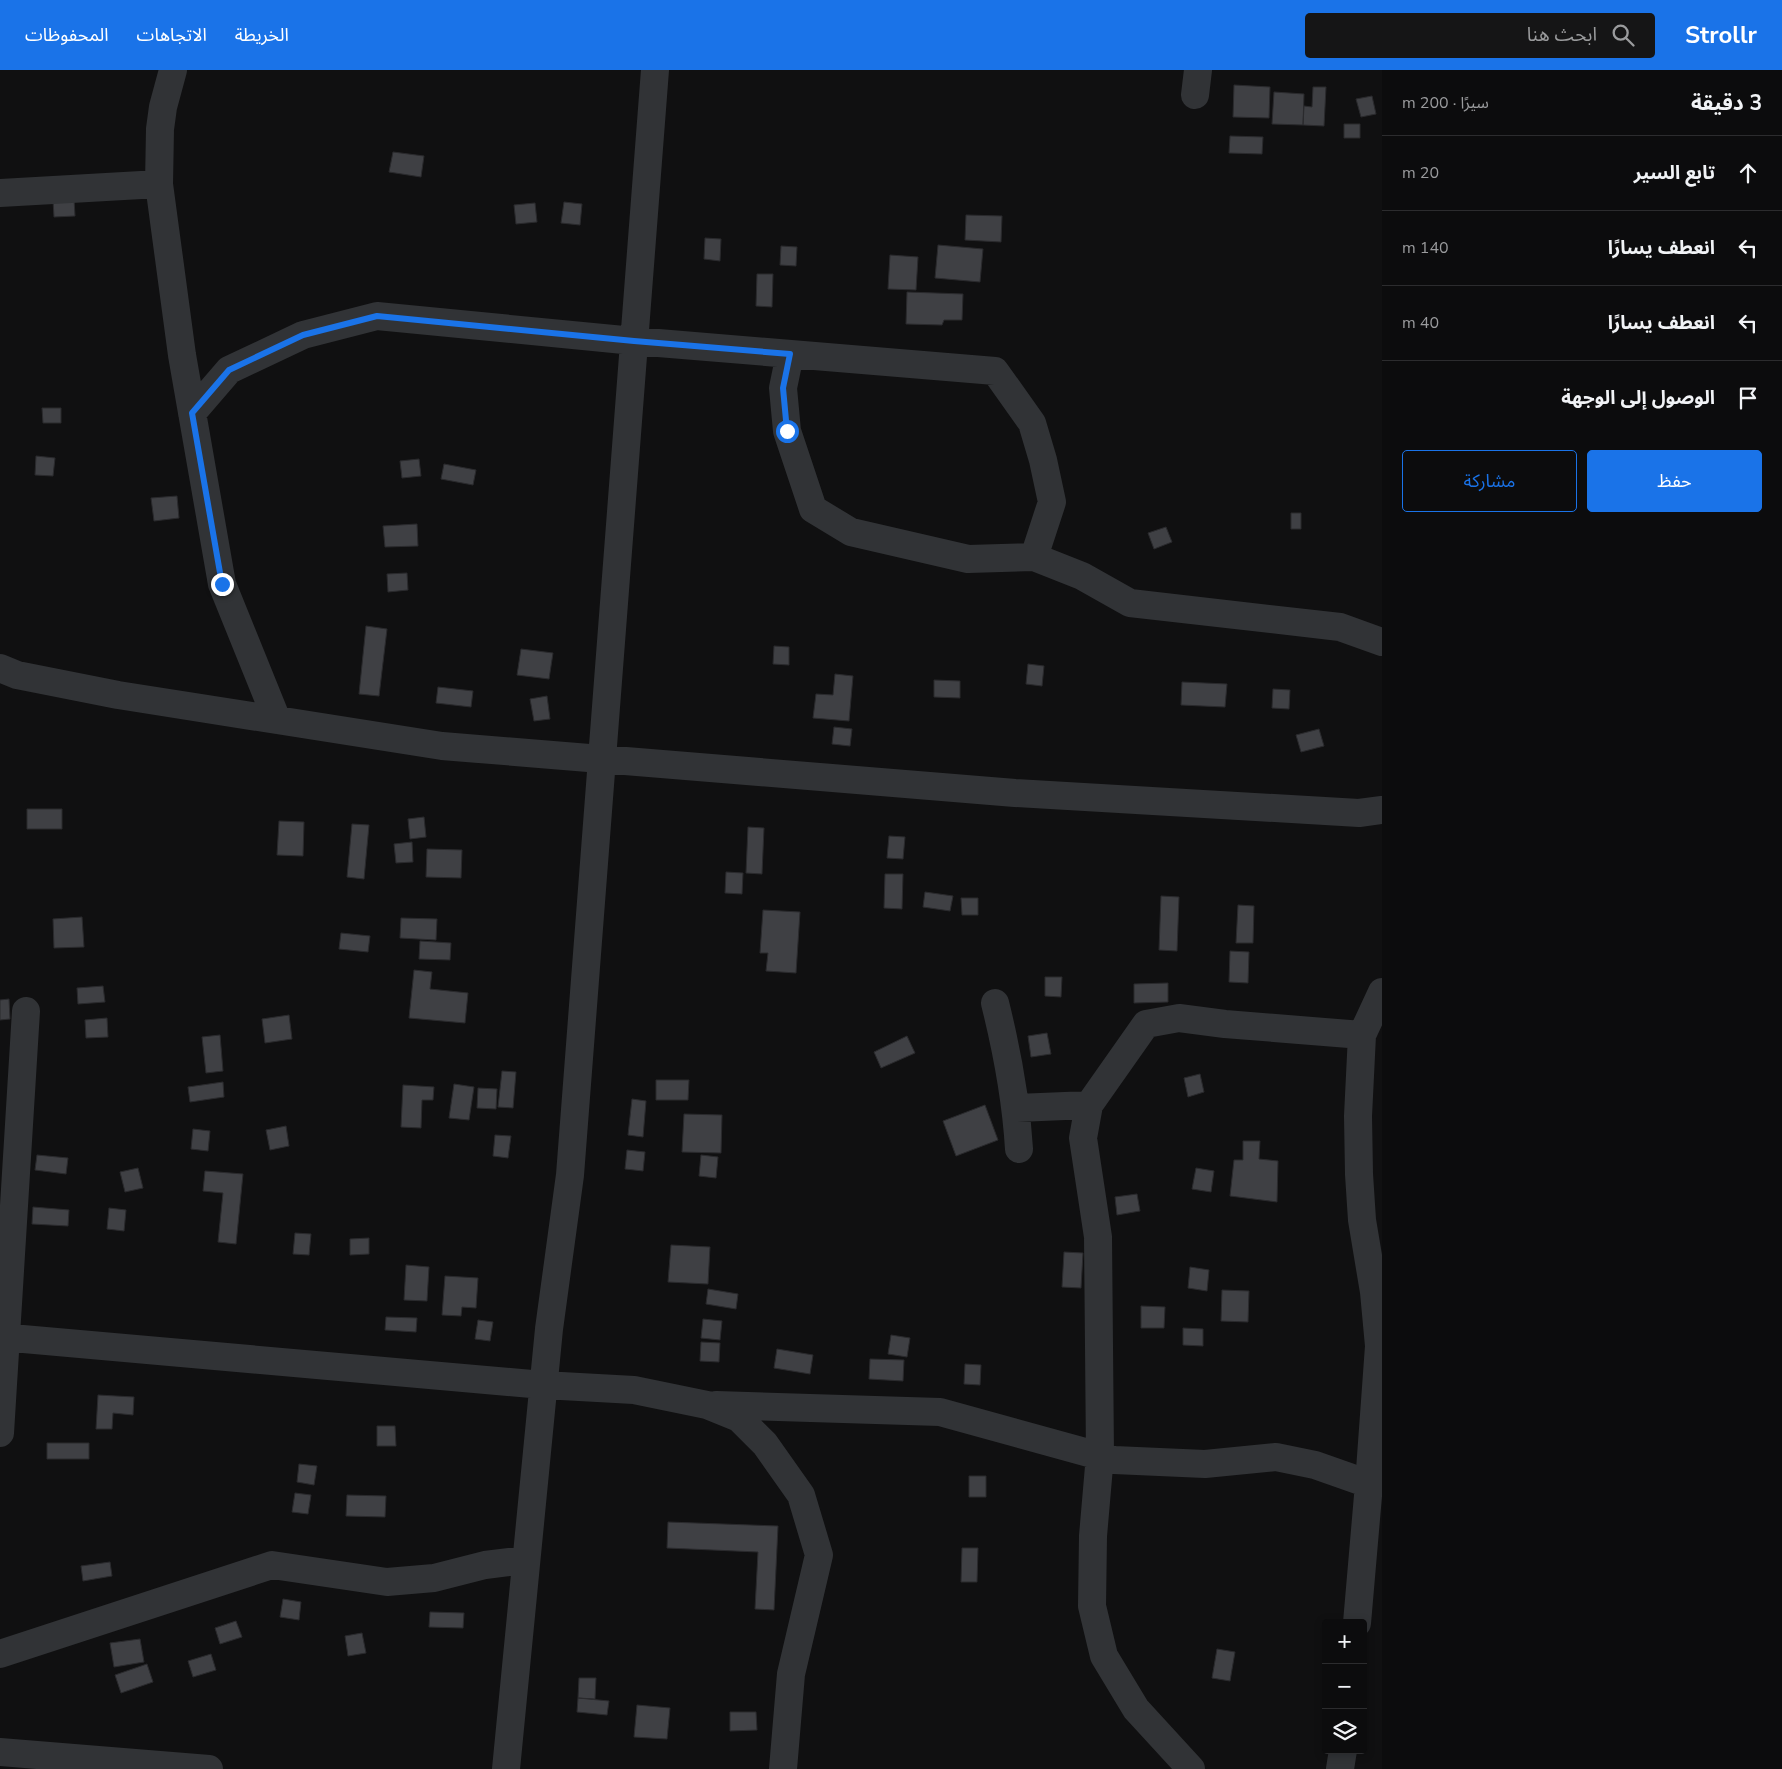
<!DOCTYPE html>
<html lang="ar">
<head>
<meta charset="utf-8">
<style>
  body { margin:0; font-family:"Nunito Sans","Noto Sans Arabic",sans-serif; background:#151516; color:#f1f3f6; direction:rtl }
  .controls { position:absolute; right:15px; bottom:15px; display:grid; overflow:hidden; border-radius:5px; box-shadow:0 2px 8px #0003 }
  .controls button { width:45px; height:45px; display:grid; place-items:center; padding:0; border:0; border-bottom:1px solid #2c2c2e; background:#0c0c0d; color:#f1f3f6; font:25px sans-serif }
  .stop { position:absolute; width:15px; height:15px; margin:-11px; border:4px solid #1a73e8; border-radius:50%; background:#fff }
  .stop.end { background:#1a73e8; border-color:#fff; box-shadow:0 1px 5px #0008 }
  .list { margin:0; padding:0; list-style:none }
  h2 { display:flex; justify-content:space-between; align-items:center; height:65px; margin:0; padding:0 20px; font-size:21px }
  h2 small { font-size:16px; font-weight:400; color:#9a9b9d }
  .list li { display:grid; grid-template-columns:32px 1fr auto; gap:15px; align-items:center; box-sizing:border-box; height:75px; padding:0 20px; border-top:1px solid #2c2c2e }
  .list b { display:block; font-size:19px; white-space:nowrap }
  .list em { font-size:16px; font-style:normal; color:#9a9b9d }
  .actions { display:flex; gap:10px; padding:15px 20px }
  .actions a { flex:1; padding:11px 0; border:1px solid #1a73e8; border-radius:5px; text-align:center; font-size:18px; color:#1a73e8 }
  .actions .main { background:#1a73e8; color:#fff }
  .icon { flex:none; width:28px; height:28px; fill:none; stroke:currentColor; stroke-width:2; stroke-linecap:round; stroke-linejoin:round }
  .map { position:relative; flex:none; width:1382px; height:1699px; overflow:hidden; direction:ltr }
  header { display:flex; align-items:center; gap:30px; box-sizing:border-box; height:70px; padding:0 25px; background:#1a73e8; color:#fff }
  header strong { font-size:24px }
  nav { display:flex; gap:28px; margin-inline-start:auto; font-size:18px }
  .search { width:350px; height:45px; background:#151516; display:flex; align-items:center; gap:12px; box-sizing:border-box; padding:0 18px; border-radius:5px; color:#9a9b9d; font-size:19px }
  main { display:flex }
  aside { flex:1; background:#0c0c0d }
  .map>svg:first-child { display:block }
  .building { fill:#3f4044; stroke:#2a2a2d }
  .lines { fill:none; stroke-linecap:round; stroke-linejoin:round }
  .street { stroke:#313336; stroke-width:28 }
  .route { stroke:#1a73e8; stroke-width:6 }
</style>
</head>
<body>
<header>
<strong>Strollr</strong>
<div class="search"><svg class="icon" aria-label="search" viewBox="0 0 24 24"><circle cx="10" cy="10" r="6"/><path d="M15 15l6 6"/></svg>ابحث هنا</div>
<nav><a>الخريطة</a><a>الاتجاهات</a><a>المحفوظات</a></nav>
</header>
<main>
<aside>
<h2>3 دقيقة<small>سيرًا · 200 m</small></h2>
<ul class="list">
<li><svg class="icon" aria-label="ahead" viewBox="0 0 24 24"><path d="M12 20V5M6 11l6-6 6 6"/></svg><div><b>تابع السير</b></div><em>20 m</em></li>
<li><svg class="icon" aria-label="left" viewBox="0 0 24 24"><path d="M17 20v-9H6M10 6l-5 5 5 5"/></svg><div><b>انعطف يسارًا</b></div><em>140 m</em></li>
<li><svg class="icon" aria-label="left" viewBox="0 0 24 24"><path d="M17 20v-9H6M10 6l-5 5 5 5"/></svg><div><b>انعطف يسارًا</b></div><em>40 m</em></li>
<li><svg class="icon" aria-label="arrive" viewBox="0 0 24 24"><path d="M6 21V4h12l-3 4 3 4H6"/></svg><div><b>الوصول إلى الوجهة</b></div></li>
</ul>
<div class="actions"><a class="main">حفظ</a><a>مشاركة</a></div>
</aside>
<div class="map">
<svg width="1382" height="1699" viewBox="0 0 1382 1699">
  <rect width="100%" height="100%" fill="#101011"/>
  <!-- building -->
  <path class="building" d="M 1234,15 L 1270,17 L 1269,48 L 1233,47 Z
    M 1313,17 L 1326,17 L 1324,56 L 1303,55 L 1304,36 L 1312,37 Z
    M 1274,22 L 1304,24 L 1303,55 L 1272,54 Z
    M 1372,26 L 1376,44 L 1361,47 L 1356,29 Z
    M 1344,54 L 1360,54 L 1360,68 L 1344,68 Z
    M 1230,66 L 1263,67 L 1262,84 L 1229,83 Z
    M 393,82 L 424,86 L 421,107 L 389,102 Z
    M 74,129 L 75,146 L 54,147 L 53,130 Z
    M 564,132 L 582,134 L 580,155 L 561,153 Z
    M 535,133 L 537,152 L 516,154 L 514,135 Z
    M 966,145 L 1002,146 L 1001,172 L 965,170 Z
    M 705,168 L 721,169 L 720,191 L 704,189 Z
    M 938,175 L 983,179 L 980,212 L 935,208 Z
    M 781,176 L 797,177 L 796,196 L 780,195 Z
    M 890,185 L 918,187 L 916,220 L 888,219 Z
    M 757,204 L 773,204 L 772,237 L 756,236 Z
    M 907,222 L 963,224 L 962,250 L 944,250 L 942,255 L 906,254 Z
    M 42,338 L 61,338 L 61,353 L 43,353 Z
    M 36,386 L 55,388 L 53,406 L 35,405 Z
    M 419,389 L 421,406 L 402,408 L 400,391 Z
    M 444,394 L 476,400 L 473,415 L 441,409 Z
    M 177,426 L 179,448 L 154,451 L 151,428 Z
    M 1291,443 L 1301,443 L 1301,459 L 1291,459 Z
    M 417,454 L 418,476 L 385,477 L 383,456 Z
    M 1166,457 L 1172,472 L 1154,479 L 1148,463 Z
    M 407,503 L 408,520 L 388,522 L 387,504 Z
    M 366,556 L 387,559 L 379,626 L 359,624 Z
    M 774,576 L 789,577 L 789,595 L 773,594 Z
    M 521,579 L 553,583 L 549,609 L 517,605 Z
    M 1028,594 L 1044,596 L 1042,616 L 1026,614 Z
    M 835,604 L 853,606 L 849,651 L 813,648 L 816,624 L 833,625 Z
    M 934,610 L 960,611 L 960,628 L 934,627 Z
    M 1182,612 L 1227,614 L 1225,637 L 1181,635 Z
    M 438,617 L 473,621 L 471,637 L 436,633 Z
    M 1273,619 L 1290,620 L 1289,639 L 1272,638 Z
    M 547,626 L 550,649 L 534,651 L 530,629 Z
    M 834,657 L 852,659 L 850,676 L 832,674 Z
    M 1319,659 L 1324,676 L 1301,682 L 1296,665 Z
    M 27,739 L 62,739 L 62,759 L 27,759 Z
    M 424,747 L 426,767 L 410,769 L 408,749 Z
    M 279,751 L 304,752 L 303,786 L 277,785 Z
    M 352,754 L 369,755 L 364,809 L 347,807 Z
    M 748,757 L 764,758 L 762,804 L 746,803 Z
    M 889,766 L 905,767 L 903,789 L 887,788 Z
    M 412,772 L 413,792 L 396,793 L 394,774 Z
    M 427,779 L 462,780 L 461,808 L 426,807 Z
    M 726,802 L 743,803 L 742,824 L 725,823 Z
    M 885,804 L 903,804 L 902,839 L 884,838 Z
    M 925,822 L 953,826 L 950,841 L 923,837 Z
    M 1161,826 L 1179,827 L 1177,881 L 1159,880 Z
    M 961,828 L 978,828 L 978,845 L 962,845 Z
    M 1238,835 L 1254,836 L 1253,873 L 1236,873 Z
    M 763,840 L 800,842 L 796,903 L 766,901 L 768,883 L 760,883 Z
    M 82,847 L 84,877 L 54,878 L 53,849 Z
    M 401,848 L 437,849 L 436,870 L 400,868 Z
    M 341,863 L 370,866 L 368,882 L 339,879 Z
    M 420,871 L 451,873 L 450,890 L 419,889 Z
    M 1230,881 L 1249,882 L 1248,913 L 1229,912 Z
    M 414,900 L 432,902 L 430,919 L 468,923 L 465,953 L 409,948 Z
    M 1045,907 L 1062,907 L 1061,927 L 1045,926 Z
    M 1168,913 L 1168,932 L 1134,933 L 1134,914 Z
    M 103,916 L 105,932 L 78,934 L 77,918 Z
    M 9,929 L 10,949 L 0,950 L 0,930 Z
    M 289,945 L 292,969 L 265,973 L 262,949 Z
    M 107,948 L 108,967 L 86,968 L 85,950 Z
    M 1047,963 L 1051,984 L 1031,987 L 1028,966 Z
    M 220,965 L 223,1001 L 206,1003 L 202,967 Z
    M 907,966 L 915,983 L 881,998 L 874,982 Z
    M 502,1001 L 516,1002 L 513,1038 L 498,1037 Z
    M 1200,1004 L 1204,1022 L 1188,1027 L 1184,1008 Z
    M 656,1010 L 689,1010 L 688,1030 L 656,1030 Z
    M 223,1012 L 224,1027 L 190,1032 L 188,1017 Z
    M 454,1014 L 474,1017 L 469,1050 L 449,1048 Z
    M 403,1015 L 434,1017 L 433,1030 L 422,1030 L 421,1058 L 401,1057 Z
    M 478,1018 L 497,1019 L 496,1039 L 477,1038 Z
    M 632,1029 L 646,1031 L 643,1067 L 628,1065 Z
    M 985,1035 L 998,1070 L 956,1086 L 943,1051 Z
    M 684,1044 L 722,1045 L 721,1083 L 682,1082 Z
    M 286,1056 L 289,1076 L 270,1080 L 266,1060 Z
    M 193,1059 L 210,1061 L 208,1081 L 191,1079 Z
    M 495,1065 L 511,1066 L 508,1088 L 493,1086 Z
    M 1243,1071 L 1260,1071 L 1259,1089 L 1278,1091 L 1277,1132 L 1230,1126 L 1234,1090 L 1243,1090 Z
    M 627,1080 L 645,1082 L 643,1101 L 625,1099 Z
    M 37,1085 L 68,1088 L 66,1104 L 35,1100 Z
    M 701,1085 L 718,1087 L 716,1108 L 699,1106 Z
    M 138,1098 L 143,1118 L 125,1122 L 120,1102 Z
    M 1196,1098 L 1214,1101 L 1211,1122 L 1192,1119 Z
    M 205,1101 L 243,1104 L 236,1174 L 218,1172 L 223,1123 L 203,1121 Z
    M 1137,1124 L 1140,1141 L 1117,1145 L 1115,1127 Z
    M 33,1137 L 69,1140 L 68,1156 L 32,1154 Z
    M 109,1138 L 126,1140 L 124,1161 L 107,1159 Z
    M 295,1163 L 311,1164 L 309,1185 L 293,1184 Z
    M 369,1168 L 369,1184 L 350,1185 L 350,1169 Z
    M 671,1175 L 710,1177 L 708,1214 L 668,1212 Z
    M 1064,1182 L 1083,1183 L 1081,1218 L 1062,1217 Z
    M 406,1195 L 429,1197 L 427,1231 L 404,1230 Z
    M 1190,1197 L 1209,1200 L 1207,1221 L 1188,1218 Z
    M 445,1206 L 478,1208 L 476,1238 L 462,1237 L 461,1246 L 442,1245 Z
    M 708,1219 L 738,1224 L 736,1239 L 706,1234 Z
    M 1222,1220 L 1249,1221 L 1248,1252 L 1221,1251 Z
    M 1141,1236 L 1165,1237 L 1164,1258 L 1141,1258 Z
    M 386,1247 L 417,1248 L 416,1262 L 385,1260 Z
    M 703,1249 L 722,1251 L 720,1270 L 701,1268 Z
    M 478,1250 L 493,1252 L 490,1271 L 475,1269 Z
    M 1183,1258 L 1203,1259 L 1203,1276 L 1183,1275 Z
    M 891,1265 L 910,1268 L 907,1287 L 888,1284 Z
    M 701,1272 L 720,1273 L 719,1292 L 700,1291 Z
    M 777,1279 L 813,1285 L 810,1304 L 774,1298 Z
    M 870,1289 L 904,1290 L 903,1311 L 869,1309 Z
    M 965,1294 L 981,1295 L 980,1315 L 964,1314 Z
    M 98,1325 L 134,1327 L 133,1345 L 113,1343 L 112,1359 L 96,1359 Z
    M 377,1356 L 395,1356 L 396,1376 L 377,1376 Z
    M 47,1373 L 89,1373 L 89,1389 L 47,1389 Z
    M 299,1394 L 317,1396 L 314,1415 L 297,1412 Z
    M 969,1406 L 986,1406 L 986,1427 L 969,1427 Z
    M 295,1423 L 311,1425 L 308,1444 L 292,1442 Z
    M 347,1425 L 386,1426 L 385,1447 L 346,1446 Z
    M 668,1452 L 778,1456 L 774,1540 L 755,1539 L 758,1482 L 667,1478 Z
    M 962,1478 L 978,1478 L 977,1512 L 961,1512 Z
    M 110,1492 L 112,1506 L 83,1511 L 81,1496 Z
    M 283,1529 L 301,1532 L 299,1550 L 280,1547 Z
    M 430,1542 L 464,1543 L 463,1558 L 429,1557 Z
    M 236,1551 L 242,1567 L 220,1574 L 215,1558 Z
    M 362,1563 L 366,1583 L 348,1586 L 345,1566 Z
    M 140,1569 L 144,1592 L 114,1597 L 110,1573 Z
    M 1217,1579 L 1235,1582 L 1230,1611 L 1212,1608 Z
    M 211,1584 L 216,1600 L 193,1607 L 188,1591 Z
    M 147,1594 L 153,1612 L 121,1623 L 115,1605 Z
    M 579,1608 L 596,1608 L 595,1629 L 578,1628 Z
    M 578,1628 L 609,1631 L 607,1645 L 577,1642 Z
    M 637,1635 L 670,1638 L 667,1669 L 634,1667 Z
    M 730,1642 L 756,1642 L 757,1660 L 730,1661 Z"/>
  <g class="lines">
    <!-- street -->
    <path class="street" d="M 173,0 L 163,37 L 160,59 L 159,114 L 182,285 L 222,514 L 277,650
      M 1195,25 L 1198,0
      M 0,123 L 159,114
      M 790,284 L 783,318 L 787,361 L 813,439 L 851,462 L 968,489 L 1034,487 L 1082,506 L 1130,533 L 1340,557 L 1382,572
      M 192,343 L 229,300 L 303,265 L 377,246 L 634,271 L 995,301 L 1032,353 L 1043,390 L 1052,432 L 1034,487
      M 0,598 L 17,605 L 118,625 L 442,676 L 1015,723 L 1359,743 L 1382,740
      M 995,933 C 1007,981 1016,1029 1019,1079
      M 1089,1035 L 1083,1068 L 1098,1167 L 1100,1385 L 1093,1466 L 1092,1536 L 1104,1586 L 1136,1639 L 1191,1699
      M 1017,1038 L 1089,1035 L 1146,954 L 1179,948 L 1225,954 L 1362,965
      M 0,1267 L 543,1315 L 634,1320 L 707,1335 L 739,1348 L 765,1374 L 801,1425 L 819,1485 L 791,1604 L 783,1699
      M 716,1335 L 940,1342 L 1114,1390 L 1205,1394 L 1276,1387 L 1315,1395 L 1369,1414 L 1357,1553
      M 0,1363 L 26,941
      M 1369,1414 L 1379,1276 L 1374,1222 L 1362,1150 L 1359,1104 L 1358,1046 L 1362,965 L 1382,922
      M 0,1584 L 272,1495 L 387,1512 L 434,1508 L 485,1495 L 526,1490
      M 0,1682 L 209,1699
      M 506,1699 L 549,1259 L 570,1105 L 655,0
      M 1340,1699 L 1343,1680"/>
  </g>
  <g class="lines">
    <!-- route -->
    <path class="route" d="M 222,514 L 192,343 L 229,300 L 303,265 L 377,246 L 634,271 L 790,284 L 783,318 L 787,361"/>
  </g>
</svg>
<div class="controls">
<button>+</button>
<button>−</button>
<button><svg class="icon" aria-label="layers" viewBox="0 0 24 24"><path d="M12 4l9 5-9 5-9-5zM3 14l9 5 9-5"/></svg></button>
</div>
<div class="stop" style="left:787px;top:361px"></div>
<div class="stop end" style="left:222px;top:514px"></div>
</div>
</main>
</body>
</html>
